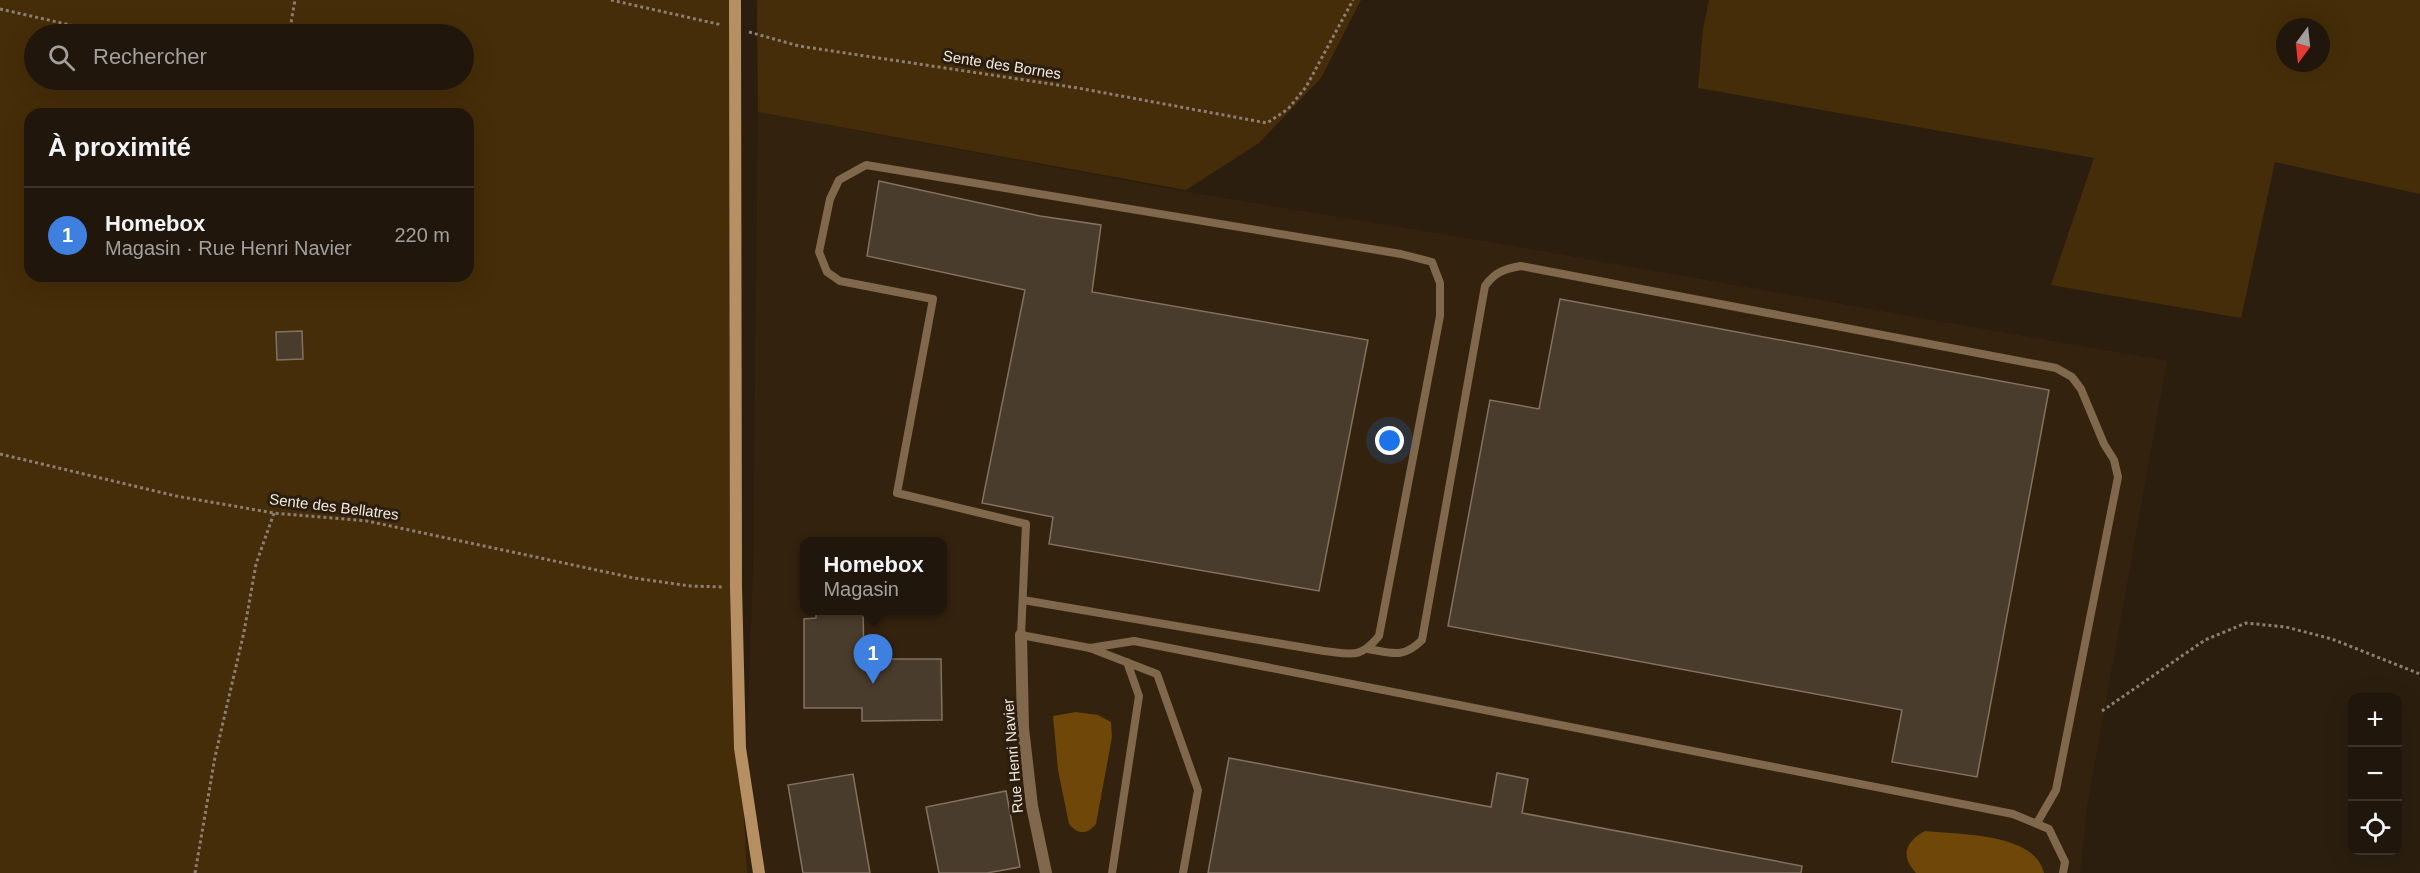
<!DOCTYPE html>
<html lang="fr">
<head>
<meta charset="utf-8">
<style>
  body { margin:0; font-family:Arial,sans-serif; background:#2d2319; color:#f1f3f6 }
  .controls { position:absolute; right:18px; bottom:18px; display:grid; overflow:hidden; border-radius:12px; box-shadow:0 6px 24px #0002 }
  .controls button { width:54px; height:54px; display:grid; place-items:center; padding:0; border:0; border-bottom:2px solid #3d352c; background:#20160b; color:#f1f3f6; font:30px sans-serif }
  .compass { position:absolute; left:2276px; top:18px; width:54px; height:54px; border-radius:50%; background:#20160b; box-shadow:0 6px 24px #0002; rotate:195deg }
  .you { position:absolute; left:1390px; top:441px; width:21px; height:21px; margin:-15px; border:4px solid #fff; border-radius:50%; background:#1a73e8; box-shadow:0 0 0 9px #1a73e833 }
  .badge { display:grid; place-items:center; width:39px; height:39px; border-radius:50%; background:#0f766e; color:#fff; font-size:20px; font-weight:700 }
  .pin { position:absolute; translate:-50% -50px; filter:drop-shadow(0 2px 3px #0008) }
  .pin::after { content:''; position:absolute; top:32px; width:21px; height:18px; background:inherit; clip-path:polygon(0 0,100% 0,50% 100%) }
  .popup { position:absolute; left:800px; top:537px; width:147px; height:78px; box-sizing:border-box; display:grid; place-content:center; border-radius:12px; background:#20160b; filter:drop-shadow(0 2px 4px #0005); font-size:20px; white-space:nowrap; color:#a29f9d }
  .popup b { font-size:22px; color:#f1f3f6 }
  .popup::after { content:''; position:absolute; left:50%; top:100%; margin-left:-12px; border:12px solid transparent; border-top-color:#20160b }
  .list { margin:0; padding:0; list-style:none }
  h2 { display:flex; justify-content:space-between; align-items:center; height:78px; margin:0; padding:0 24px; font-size:26px }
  h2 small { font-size:20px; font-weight:400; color:#a29f9d }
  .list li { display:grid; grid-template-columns:39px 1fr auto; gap:18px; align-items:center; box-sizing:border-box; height:96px; padding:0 24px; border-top:2px solid #3d352c }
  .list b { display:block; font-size:22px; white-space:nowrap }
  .list p { margin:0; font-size:20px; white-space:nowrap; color:#a29f9d }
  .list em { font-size:20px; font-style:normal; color:#a29f9d }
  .icon { flex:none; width:33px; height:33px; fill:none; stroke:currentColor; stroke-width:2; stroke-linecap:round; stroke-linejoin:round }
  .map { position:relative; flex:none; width:2420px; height:873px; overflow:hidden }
  .search { position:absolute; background:#20160b; box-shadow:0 6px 24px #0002; left:24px; top:24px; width:450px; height:66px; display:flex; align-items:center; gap:15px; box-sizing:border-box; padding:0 21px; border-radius:33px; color:#a29f9d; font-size:22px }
  .panel { position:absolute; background:#20160b; box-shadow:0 6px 24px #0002; left:24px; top:108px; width:450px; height:174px; border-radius:18px }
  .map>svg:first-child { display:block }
  .built { fill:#33220d; fill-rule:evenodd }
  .green { fill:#462d09; fill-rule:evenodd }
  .water { fill:#6f4708 }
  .building { fill:#4a3c2c; stroke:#817260; stroke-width:1.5 }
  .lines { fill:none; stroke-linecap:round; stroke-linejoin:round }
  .path { stroke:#8a7f72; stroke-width:3; stroke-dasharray:3 3; stroke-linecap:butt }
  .lane { stroke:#7f684c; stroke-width:8 }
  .street { stroke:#7f684c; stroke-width:12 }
  .secondary { stroke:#b69063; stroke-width:12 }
  .labels { text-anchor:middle; stroke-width:6; stroke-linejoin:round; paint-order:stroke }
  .street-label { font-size:15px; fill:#f2e9df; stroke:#2b1e0f }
</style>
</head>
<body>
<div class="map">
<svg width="2420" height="873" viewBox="0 0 2420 873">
  <rect width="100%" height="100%" fill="#2b1e0f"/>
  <!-- built -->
  <path class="built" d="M 758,112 L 1193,193 L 1467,238 L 2167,361 L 2087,807 L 2080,873 L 743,873 L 753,564 ZM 804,542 L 942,542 L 942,610 L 804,610 Z"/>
  <!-- green -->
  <path class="green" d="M 0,0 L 735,0 L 740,748 L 747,873 L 0,873 ZM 34,34 L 464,34 L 464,80 L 34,80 ZM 30,114 L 468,114 L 468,276 L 30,276 Z
    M 757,0 L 1361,0 L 1321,78 L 1259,143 L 1186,190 L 758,112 Z
    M 1709,0 L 2420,0 L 2420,194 L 2275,162 L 2241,318 L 2051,285 L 2094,158 L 1698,88 L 1703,29 ZM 2285,27 L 2321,27 L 2321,63 L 2285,63 Z"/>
  <!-- water -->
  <path class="water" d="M 1076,712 L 1098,715 L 1111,722 L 1112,737 L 1096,824 C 1087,835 1078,835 1069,824 L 1058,770 L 1053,716 Z
    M 1925,831 C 1959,835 2034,832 2044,873 L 1916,873 C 1900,856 1905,842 1925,831 Z"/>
  <!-- building -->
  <path class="building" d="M 879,181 L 1040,216 L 1101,225 L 1092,292 L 1368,340 L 1319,591 L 1049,544 L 1053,517 L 982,503 L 1025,290 L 867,256 Z
    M 1560,299 L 2049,390 L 1977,777 L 1892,762 L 1902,710 L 1448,626 L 1490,400 L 1539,409 Z
    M 302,331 L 303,359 L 277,360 L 276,332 Z
    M 816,610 L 863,610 L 864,659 L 941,659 L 942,720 L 862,721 L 862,708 L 804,708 L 804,619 L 816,618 Z
    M 1229,758 L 1491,807 L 1497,773 L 1528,779 L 1522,813 L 1802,866 L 1801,873 L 1208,873 Z
    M 853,774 L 870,873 L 803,873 L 788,785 Z
    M 1006,791 L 1020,867 L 987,873 L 939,873 L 926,807 Z"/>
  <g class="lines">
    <!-- path -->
    <path class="path" d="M 611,0 L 722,25
      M 0,9 L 110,34
      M 749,32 L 799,46 L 1078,88 L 1267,123 L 1288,109 L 1306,87 L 1353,0
      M 289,34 L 295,0
      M 0,454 L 176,496 L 274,513 L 367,521 L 634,578 L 690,586 L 723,587
      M 2102,711 L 2205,640 L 2246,623 L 2286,627 L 2332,639 L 2420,674
      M 195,873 L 215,757 L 244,632 L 256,564 L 274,513"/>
    <!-- lane -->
    <path class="lane" d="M 1023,600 L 1324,651 C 1352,654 1360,659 1379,636 L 1440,316 L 1440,283 L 1432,262 L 1401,254 L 866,165 L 839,180 L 830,199 L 819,252 L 827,272 L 840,281 L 933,299 L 897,493 L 1026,524 L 1021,635 L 1090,648 L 1157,674 L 1198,790 L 1183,873
      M 1090,648 L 1134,641 L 2013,814 L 2049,829 L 2065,862 L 2063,873
      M 1368,649 C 1392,653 1403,659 1422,640 L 1485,286 C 1495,272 1504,269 1521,266 L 2056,368 L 2072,377 L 2081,389 L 2104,444 L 2114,460 L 2118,477 L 2056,790 L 2037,823
      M 1112,873 L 1139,696 L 1127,662"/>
    <!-- street -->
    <path class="street" d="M 1021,635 L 1023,728 L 1032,806 L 1046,873"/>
    <!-- secondary -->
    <path class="secondary" d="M 735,0 L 736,587 L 740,748 L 759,873"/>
  </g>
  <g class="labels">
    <!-- street labels -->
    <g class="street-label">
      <text transform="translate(1002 65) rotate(9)" y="5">Sente des Bornes</text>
      <text transform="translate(334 507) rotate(7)" y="5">Sente des Bellatres</text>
      <text transform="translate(1013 756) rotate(-95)" y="5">Rue Henri Navier</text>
    </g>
  </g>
</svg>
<div class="controls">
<button>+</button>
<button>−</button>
<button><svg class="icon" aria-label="locate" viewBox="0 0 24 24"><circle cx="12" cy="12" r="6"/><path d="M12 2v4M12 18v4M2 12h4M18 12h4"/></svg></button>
</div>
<svg class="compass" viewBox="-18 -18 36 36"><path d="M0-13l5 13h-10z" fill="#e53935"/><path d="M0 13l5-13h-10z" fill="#a29f9d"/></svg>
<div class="you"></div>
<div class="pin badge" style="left:873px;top:684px;background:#3f7fe0">1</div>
<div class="popup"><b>Homebox</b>Magasin</div>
<div class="search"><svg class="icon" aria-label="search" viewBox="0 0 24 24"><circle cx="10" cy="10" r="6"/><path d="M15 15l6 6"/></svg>Rechercher</div>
<section class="panel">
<h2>À proximité<small></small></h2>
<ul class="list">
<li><span class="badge" style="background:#3f7fe0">1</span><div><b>Homebox</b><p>Magasin · Rue Henri Navier</p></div><em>220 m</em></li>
</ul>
</section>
</div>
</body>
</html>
